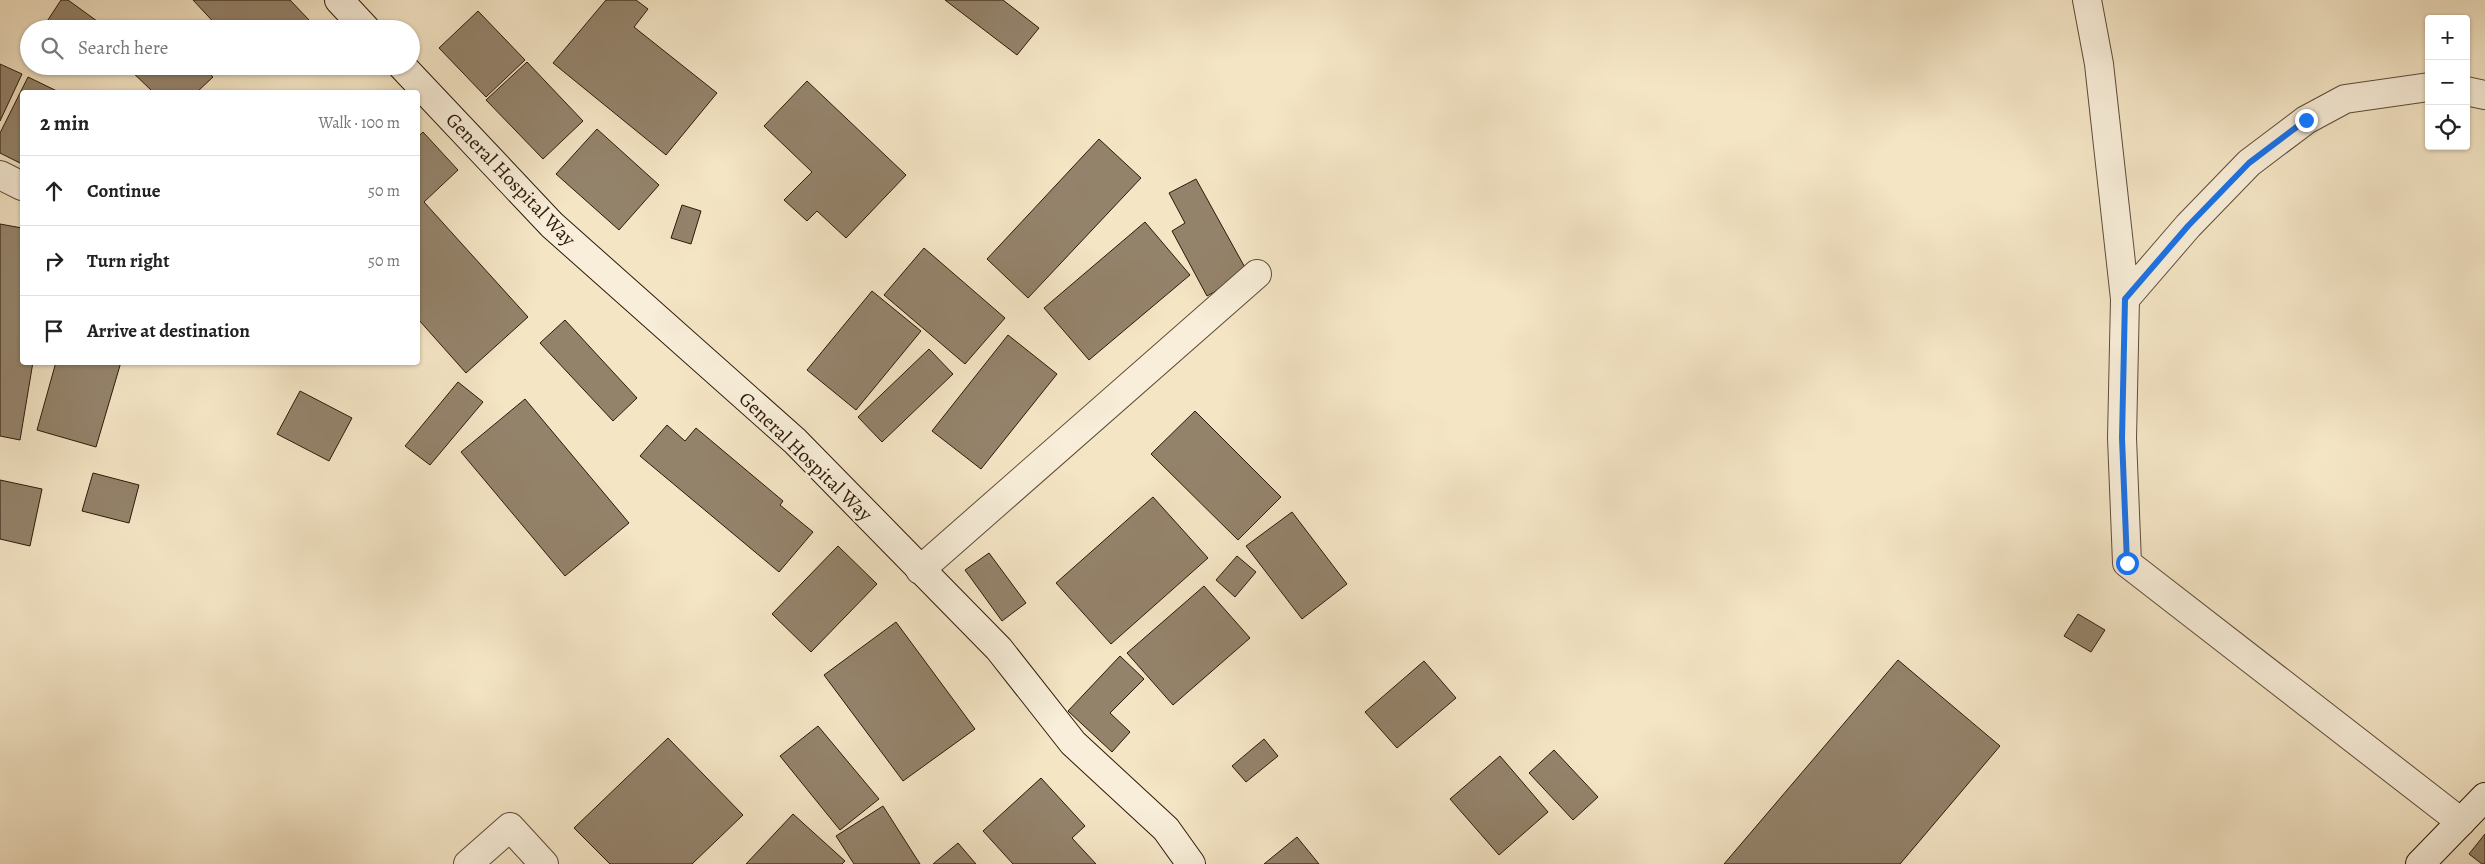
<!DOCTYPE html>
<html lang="en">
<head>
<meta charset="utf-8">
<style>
  body { margin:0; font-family:Alegreya,serif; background:#f6f6f6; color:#222 }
  .controls { position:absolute; right:15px; top:15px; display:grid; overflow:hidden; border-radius:5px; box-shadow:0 1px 4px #0004 }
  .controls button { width:45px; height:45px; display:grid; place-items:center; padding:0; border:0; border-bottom:1px solid #e0e0e0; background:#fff; color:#222; font:25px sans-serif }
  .stop { position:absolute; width:15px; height:15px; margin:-11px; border:4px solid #1a73e8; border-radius:50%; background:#fff }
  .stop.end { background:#1a73e8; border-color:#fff; box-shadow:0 1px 5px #0008 }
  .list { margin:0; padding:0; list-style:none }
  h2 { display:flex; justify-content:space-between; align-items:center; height:65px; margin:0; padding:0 20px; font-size:21px }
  h2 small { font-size:16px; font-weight:400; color:#767676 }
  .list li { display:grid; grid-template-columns:32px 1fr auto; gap:15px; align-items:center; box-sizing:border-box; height:70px; padding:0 20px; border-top:1px solid #e0e0e0 }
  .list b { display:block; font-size:19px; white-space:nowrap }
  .list em { font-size:16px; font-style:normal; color:#767676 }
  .icon { flex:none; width:28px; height:28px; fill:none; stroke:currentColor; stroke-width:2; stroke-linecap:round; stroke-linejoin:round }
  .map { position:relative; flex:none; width:2485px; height:864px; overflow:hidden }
  .search { position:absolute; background:#fff; box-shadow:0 1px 4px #0004; left:20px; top:20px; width:400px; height:55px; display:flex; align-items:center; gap:12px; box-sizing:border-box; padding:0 18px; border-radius:28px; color:#767676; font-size:19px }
  .panel { position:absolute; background:#fff; box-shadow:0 1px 4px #0004; left:20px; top:90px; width:400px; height:275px; border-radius:5px }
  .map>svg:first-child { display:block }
  .building { fill:#94836b; stroke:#2d1909 }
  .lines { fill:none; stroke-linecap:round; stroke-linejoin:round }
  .minor-casing { stroke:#5f4c38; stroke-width:30 }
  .secondary-casing { stroke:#2d1909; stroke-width:30 }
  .minor { stroke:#f8eed9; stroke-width:28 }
  .secondary { stroke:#f8eed9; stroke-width:28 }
  .route { stroke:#1a73e8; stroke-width:6 }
  .labels { text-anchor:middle; stroke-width:4; stroke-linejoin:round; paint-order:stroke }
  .street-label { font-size:20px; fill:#2d1909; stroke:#f8eed9 }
</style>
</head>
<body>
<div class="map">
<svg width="2485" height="864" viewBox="0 0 2485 864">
  <rect width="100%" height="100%" fill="#f4e5c5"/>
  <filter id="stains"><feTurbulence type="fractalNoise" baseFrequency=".004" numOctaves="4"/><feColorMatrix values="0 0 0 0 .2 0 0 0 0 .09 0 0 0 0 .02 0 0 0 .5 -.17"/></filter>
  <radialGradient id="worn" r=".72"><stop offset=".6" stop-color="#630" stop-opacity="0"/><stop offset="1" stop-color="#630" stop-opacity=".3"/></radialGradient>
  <!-- building -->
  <path class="building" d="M 61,0 L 68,0 L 108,29 L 42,29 Z
    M 193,0 L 290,0 L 310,21 L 301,29 L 220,29 Z
    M 606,0 L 636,0 L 648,9 L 634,27 L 717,93 L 666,155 L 553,63 Z
    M 945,0 L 1003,0 L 1039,28 L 1017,55 Z
    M 478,11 L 525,60 L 486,97 L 439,48 Z
    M 527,62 L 583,121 L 543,159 L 486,100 Z
    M 0,64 L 22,74 L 0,121 Z
    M 130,66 L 202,66 L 213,77 L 197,92 L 153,92 L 128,68 Z
    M 28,77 L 59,92 L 22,92 L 22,164 L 0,153 L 0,133 Z
    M 807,81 L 906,175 L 846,238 L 817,211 L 807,221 L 784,200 L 812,172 L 764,126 Z
    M 597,129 L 659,185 L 619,230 L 556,174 Z
    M 423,132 L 458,170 L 424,202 L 528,317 L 466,373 L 418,319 L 418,137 Z
    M 1099,139 L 1141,178 L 1028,298 L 987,259 Z
    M 1196,179 L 1248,273 L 1207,296 L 1172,231 L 1185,223 L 1169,193 Z
    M 682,205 L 701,211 L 691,244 L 671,238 Z
    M 1145,222 L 1190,275 L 1089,360 L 1044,308 Z
    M 0,224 L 22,228 L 22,362 L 33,362 L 20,440 L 0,436 Z
    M 924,248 L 1005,318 L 965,364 L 884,295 Z
    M 872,291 L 921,331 L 856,410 L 807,370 Z
    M 565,320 L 637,398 L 613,421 L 540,343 Z
    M 1008,335 L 1057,374 L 981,469 L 932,431 Z
    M 929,349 L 953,374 L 882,442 L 858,417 Z
    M 56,362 L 121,362 L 96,447 L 37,430 Z
    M 458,382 L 483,402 L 430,465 L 405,446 Z
    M 300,391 L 352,418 L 329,461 L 277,434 Z
    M 525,399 L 629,523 L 565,576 L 461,452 Z
    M 1195,411 L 1281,497 L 1238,540 L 1151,454 Z
    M 667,425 L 685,441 L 696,428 L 783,501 L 780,505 L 813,532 L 779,572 L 640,456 Z
    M 93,473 L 139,485 L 129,523 L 82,511 Z
    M 0,480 L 42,489 L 30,546 L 0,539 Z
    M 1153,497 L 1208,558 L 1111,644 L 1056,583 Z
    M 1292,512 L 1347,584 L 1302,619 L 1246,546 Z
    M 838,546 L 877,584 L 811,652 L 772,614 Z
    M 989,553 L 1026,603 L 1002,621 L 965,570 Z
    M 1237,556 L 1256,572 L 1235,597 L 1216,580 Z
    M 1204,586 L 1250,638 L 1173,705 L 1127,653 Z
    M 2078,614 L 2105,630 L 2091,652 L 2064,636 Z
    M 896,622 L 975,729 L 903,781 L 824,675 Z
    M 1120,656 L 1144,679 L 1110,713 L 1130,732 L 1112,752 L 1068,711 Z
    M 1898,660 L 2000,746 L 1900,864 L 1724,864 Z
    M 1424,661 L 1456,698 L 1397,748 L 1365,712 Z
    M 818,726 L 879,799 L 840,830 L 780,756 Z
    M 668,738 L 743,815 L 692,864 L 610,864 L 574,828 Z
    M 1264,739 L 1278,756 L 1246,782 L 1232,766 Z
    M 1554,750 L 1598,797 L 1573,820 L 1529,773 Z
    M 1500,756 L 1548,812 L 1499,855 L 1450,799 Z
    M 1041,778 L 1085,826 L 1072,838 L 1096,864 L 1013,864 L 983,831 Z
    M 883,806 L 920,864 L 854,864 L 836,836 Z
    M 793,814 L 845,861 L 842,864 L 746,864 Z
    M 2485,834 L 2485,864 L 2482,864 L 2469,854 Z
    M 1297,837 L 1319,864 L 1264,864 Z
    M 958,843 L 976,864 L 933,864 Z"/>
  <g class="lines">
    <defs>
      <path id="minor" d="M 2087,0 L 2099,64 L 2125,299 L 2122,438 L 2127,563 L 2461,822
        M 2466,91 L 2485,95
        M 0,175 L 22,186
        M 2125,299 L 2188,226 L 2249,163 L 2306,120 L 2345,99 L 2429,87
        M 920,570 L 1257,274
        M 468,864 L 510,827 L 544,864"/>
      <path id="secondary" d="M 339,0 L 366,29
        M 402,66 L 552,225 L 795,441 L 999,649 L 1073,743 L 1166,829 L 1191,864
        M 2420,864 L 2485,797"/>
    </defs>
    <!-- minor casing -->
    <use href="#minor" class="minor-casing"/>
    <!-- secondary casing -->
    <use href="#secondary" class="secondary-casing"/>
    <!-- minor -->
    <use href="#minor" class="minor"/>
    <!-- secondary -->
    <use href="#secondary" class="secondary"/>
  </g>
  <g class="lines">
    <!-- route -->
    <path class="route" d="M 2127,563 L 2122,438 L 2125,299 L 2188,226 L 2249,163 L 2306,120"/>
  </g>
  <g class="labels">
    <!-- street labels -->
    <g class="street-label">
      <text transform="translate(511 179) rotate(46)" y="7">General Hospital Way</text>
      <text transform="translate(806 456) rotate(44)" y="7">General Hospital Way</text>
    </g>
  </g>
  <rect width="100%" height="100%" filter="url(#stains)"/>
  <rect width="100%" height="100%" fill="url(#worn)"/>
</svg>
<div class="controls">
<button>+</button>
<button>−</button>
<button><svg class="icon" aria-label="locate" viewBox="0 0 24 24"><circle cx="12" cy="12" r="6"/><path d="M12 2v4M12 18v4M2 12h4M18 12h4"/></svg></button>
</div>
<div class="stop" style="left:2127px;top:563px"></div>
<div class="stop end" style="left:2306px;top:120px"></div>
<div class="search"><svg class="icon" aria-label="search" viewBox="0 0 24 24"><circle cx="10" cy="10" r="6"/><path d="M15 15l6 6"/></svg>Search here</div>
<section class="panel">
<h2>2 min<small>Walk · 100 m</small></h2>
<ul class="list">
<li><svg class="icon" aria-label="ahead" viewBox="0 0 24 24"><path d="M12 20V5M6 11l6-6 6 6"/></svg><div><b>Continue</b></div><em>50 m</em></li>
<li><svg class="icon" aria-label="right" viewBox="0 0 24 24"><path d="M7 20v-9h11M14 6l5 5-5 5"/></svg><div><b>Turn right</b></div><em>50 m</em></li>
<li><svg class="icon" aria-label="arrive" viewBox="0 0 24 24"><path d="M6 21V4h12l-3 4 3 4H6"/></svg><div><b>Arrive at destination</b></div></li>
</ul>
</section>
</div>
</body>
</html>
